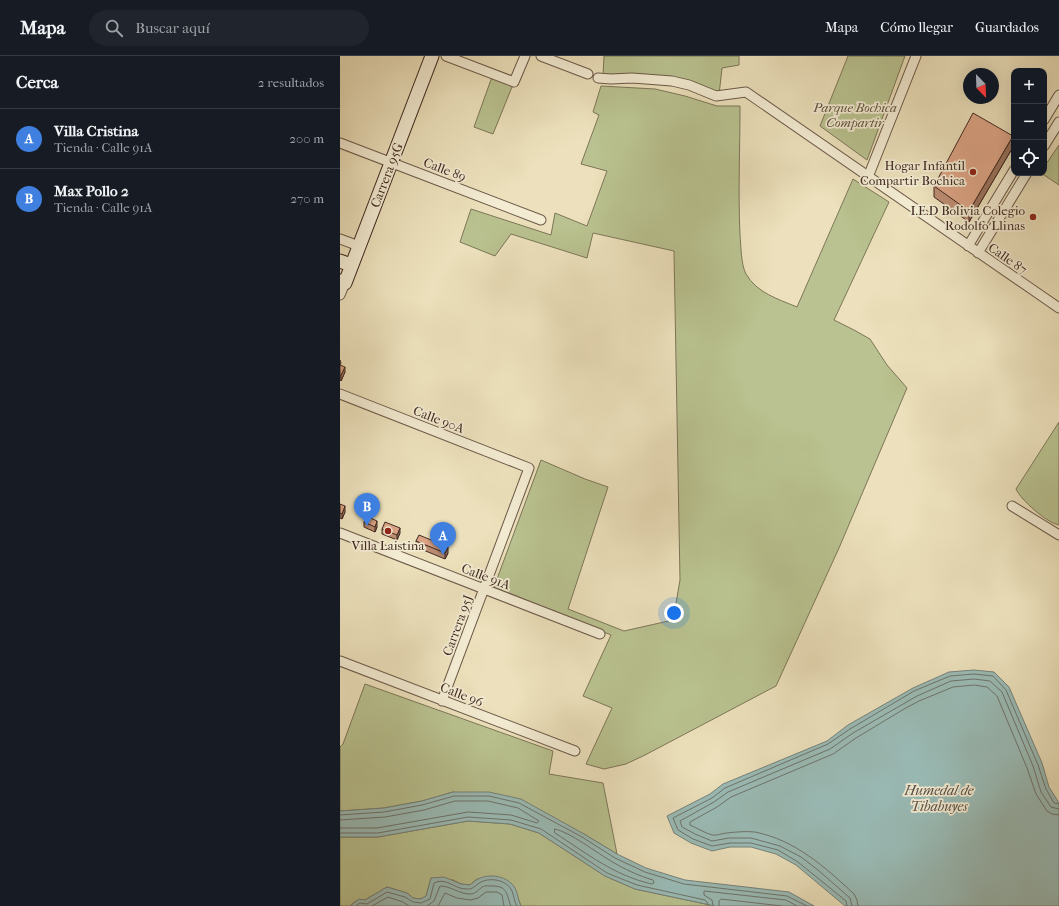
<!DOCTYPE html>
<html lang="es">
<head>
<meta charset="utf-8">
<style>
  body { margin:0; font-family:"IM FELL French Canon",serif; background:#20242c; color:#f1f3f6 }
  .controls { position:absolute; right:12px; top:12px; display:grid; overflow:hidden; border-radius:8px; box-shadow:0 4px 16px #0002 }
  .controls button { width:36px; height:36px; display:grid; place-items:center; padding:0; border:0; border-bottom:1px solid #363941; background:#171b24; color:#f1f3f6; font:20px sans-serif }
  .compass { position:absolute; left:623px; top:12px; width:36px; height:36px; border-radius:50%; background:#171b24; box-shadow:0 4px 16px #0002; rotate:157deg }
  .you { position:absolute; left:334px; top:557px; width:14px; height:14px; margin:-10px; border:3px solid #fff; border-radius:50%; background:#1a73e8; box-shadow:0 0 0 6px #1a73e833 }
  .badge { display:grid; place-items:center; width:26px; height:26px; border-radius:50%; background:#c59692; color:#fff; font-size:13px; font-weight:700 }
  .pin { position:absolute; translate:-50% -33px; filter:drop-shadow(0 1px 2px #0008) }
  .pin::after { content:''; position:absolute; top:21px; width:14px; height:12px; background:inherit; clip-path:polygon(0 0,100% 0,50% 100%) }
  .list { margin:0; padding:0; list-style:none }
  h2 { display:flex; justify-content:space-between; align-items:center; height:52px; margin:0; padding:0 16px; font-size:17px }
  h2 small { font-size:13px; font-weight:400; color:#9ea1a6 }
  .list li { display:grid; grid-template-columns:26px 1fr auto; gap:12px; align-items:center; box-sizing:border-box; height:60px; padding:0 16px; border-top:1px solid #363941 }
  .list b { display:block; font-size:15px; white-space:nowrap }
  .list p { margin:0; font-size:13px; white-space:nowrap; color:#9ea1a6 }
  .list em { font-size:13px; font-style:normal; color:#9ea1a6 }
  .icon { flex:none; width:22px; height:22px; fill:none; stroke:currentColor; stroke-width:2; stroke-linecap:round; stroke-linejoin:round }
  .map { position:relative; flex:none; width:719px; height:850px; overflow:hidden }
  header { display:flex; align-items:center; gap:24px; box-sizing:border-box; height:56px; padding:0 20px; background:#171b24; border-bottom:1px solid #363941 }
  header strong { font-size:19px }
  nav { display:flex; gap:22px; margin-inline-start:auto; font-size:14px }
  .search { width:280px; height:36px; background:#20242c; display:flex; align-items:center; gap:10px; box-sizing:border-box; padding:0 14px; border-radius:22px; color:#9ea1a6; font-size:15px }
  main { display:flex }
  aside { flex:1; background:#171b24 }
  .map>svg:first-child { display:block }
  .green { fill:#b9c290; stroke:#7d7659 }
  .water { fill:#9abcb7; stroke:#76827b }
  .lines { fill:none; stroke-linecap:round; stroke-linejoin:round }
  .shore { stroke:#6e736c; stroke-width:1 }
  .street-casing { stroke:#6c5848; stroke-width:11 }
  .secondary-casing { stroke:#412a22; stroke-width:15 }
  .street { stroke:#f3ecd3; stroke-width:9 }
  .secondary { stroke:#f3ecd3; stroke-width:13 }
  .wall { fill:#bd8d73; stroke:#412a22 }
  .shaded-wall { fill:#9a735e; stroke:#412a22 }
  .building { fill:#dca486; stroke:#412a22 }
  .poi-dot { fill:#8f2418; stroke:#f3ecd3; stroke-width:1.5 }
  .labels { text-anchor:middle; stroke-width:3.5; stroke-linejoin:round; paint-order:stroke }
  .park-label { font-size:13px; font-style:italic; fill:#5f503e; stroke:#f3ecd3 }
  .poi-label { font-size:13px; fill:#412a22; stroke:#f3ecd3; text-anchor:end }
  .street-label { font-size:13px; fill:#412a22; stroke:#f3ecd3 }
  .water-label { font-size:14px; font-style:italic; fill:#574e47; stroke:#f3ecd3 }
</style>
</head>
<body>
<header>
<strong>Mapa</strong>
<div class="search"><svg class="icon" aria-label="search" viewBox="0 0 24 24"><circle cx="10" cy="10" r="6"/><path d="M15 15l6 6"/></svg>Buscar aquí</div>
<nav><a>Mapa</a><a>Cómo llegar</a><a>Guardados</a></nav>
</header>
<main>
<aside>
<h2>Cerca<small>2 resultados</small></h2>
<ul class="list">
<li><span class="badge" style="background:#3f7fe0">A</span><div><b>Villa Cristina</b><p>Tienda · Calle 91A</p></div><em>200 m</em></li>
<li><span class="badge" style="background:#3f7fe0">B</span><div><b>Max Pollo 2</b><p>Tienda · Calle 91A</p></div><em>270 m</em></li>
</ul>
</aside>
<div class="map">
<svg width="719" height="850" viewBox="0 0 719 850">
  <rect width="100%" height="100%" fill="#ece1bc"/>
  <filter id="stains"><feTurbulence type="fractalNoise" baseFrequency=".005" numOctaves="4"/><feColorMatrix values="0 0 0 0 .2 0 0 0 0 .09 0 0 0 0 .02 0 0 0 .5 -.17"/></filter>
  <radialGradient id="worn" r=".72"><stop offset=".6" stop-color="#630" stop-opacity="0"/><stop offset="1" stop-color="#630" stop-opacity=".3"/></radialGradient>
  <!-- green -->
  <path class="green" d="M 264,0 L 399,0 L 399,9 L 382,12 L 379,39 L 366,34 L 263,20 Z
    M 508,0 L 565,0 L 527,104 L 480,70 Z
    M 153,18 L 174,26 L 153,78 L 134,71 Z
    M 261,30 L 315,33 L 345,40 L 377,50 L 400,50 C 400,93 398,136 400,179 C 401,190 401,209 406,218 C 417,237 438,243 457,251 L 513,123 L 549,146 L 494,264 L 514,274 L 530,283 L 547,309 L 567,332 L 499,492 L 436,630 L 305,699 L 286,708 L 264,713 L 246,708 L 272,652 L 243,640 L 271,579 L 154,531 L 201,404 L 245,423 L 268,431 L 228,553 L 284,575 L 333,564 L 340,524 L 334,195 L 253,177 L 247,202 L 171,178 L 155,200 L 120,186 L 131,153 L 211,179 L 215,157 L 247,170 L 267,115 L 241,108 L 259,59 L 253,56 Z
    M 719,89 L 719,129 L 701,117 L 704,117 L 704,111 Z
    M 719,366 L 719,469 C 707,467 681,444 676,433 Z
    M 25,628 L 213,695 L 209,718 L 263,727 L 277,798 L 244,778 L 113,736 L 82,745 L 44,752 L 0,755 L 0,691 L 3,688 Z
    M 128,765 L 170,768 L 199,777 L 265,820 L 295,833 L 375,850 L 181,850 L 179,845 L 175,833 L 137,823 L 130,829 L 121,828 L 113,824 L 91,822 L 86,841 L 80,843 L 73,842 L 67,837 L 47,831 L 25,844 L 16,845 L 10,850 L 0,850 L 0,781 L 38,781 Z"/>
  <!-- water -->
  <path class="water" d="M 634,614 L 654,616 L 669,631 L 702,707 L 709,731 L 719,747 L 719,850 L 505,850 L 456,809 L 436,798 L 411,791 L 390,791 L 372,795 L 351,787 L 334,777 L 327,760 L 370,738 L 383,728 L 487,685 L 508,669 L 573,632 L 609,616 Z
    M 113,736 L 149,736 L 181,743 L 244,778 L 277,798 L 306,812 L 345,824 L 449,836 L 474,850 L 375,850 L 295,833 L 265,820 L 199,777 L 170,768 L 128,765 L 38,781 L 0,781 L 0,755 L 44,752 L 82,745 Z
    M 104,821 L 121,828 L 130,829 C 133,827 135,824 138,823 C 150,817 168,820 175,832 C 178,838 178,844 181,850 L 10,850 L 19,843 L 25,844 L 47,831 L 67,837 L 73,842 L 80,843 L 86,840 L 91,822 Z"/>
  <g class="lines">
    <!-- shore -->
    <path class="shore" d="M 0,759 L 44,756 L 82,749 L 114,740 L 149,740 L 179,747 L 242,781 L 275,802 L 305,816 L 344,828 L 447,840 L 467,850
      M 0,764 L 45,761 L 84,754 L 115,745 L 148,745 L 178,752 L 199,765 L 197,767 L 171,759 L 128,756 L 37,772 L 0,772
      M 215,773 C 230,776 257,797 271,805 C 284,813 299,820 313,824 L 314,827 L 312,828 C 275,820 246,797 215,777 Z
      M 0,777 L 38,777 L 128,761 L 171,764 L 201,773 L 267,817 L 297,829 L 365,844 L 367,846 L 368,850
      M 16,850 L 20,847 L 27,848 L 47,836 L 65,841 L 73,846 L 81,847 L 90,843 L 94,827 C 104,822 111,829 120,832 C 123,833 127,833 130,833 C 134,832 137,828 141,826 C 151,821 167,824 172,835 C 174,840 174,845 177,850
      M 32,850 L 48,841 L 63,846 L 69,850
      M 87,850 L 94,845 L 100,830 C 111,830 119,838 130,838 C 135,838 137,835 141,832 C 144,829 148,830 152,830 C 168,830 166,838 171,850
      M 98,850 L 105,837 L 117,842 L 130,844 L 138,842 L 146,836 L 157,836 L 162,839 L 164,850
      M 373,850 L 372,844 L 364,839 L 364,835 L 446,844 L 457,850
      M 379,850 L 379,845 L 381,843 L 442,850
      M 507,850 L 506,845 L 458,806 L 438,794 L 411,787 L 390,787 L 372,790 L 353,783 L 338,774 L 333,762 L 372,742 L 385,732 L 488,688 L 510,673 L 574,635 L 610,620 L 634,618 L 653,620 L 666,634 L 698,709 L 706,733 L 714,747 L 719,748
      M 512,850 L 510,842 L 478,814 L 461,801 L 440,790 L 411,782 L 389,782 L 372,785 L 355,778 L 342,771 L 340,765 L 374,746 L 388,736 L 490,693 L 513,677 L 577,640 L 611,625 L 634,623 L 650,625 L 662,636 L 693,710 L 701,736 L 711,751 L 719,753
      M 518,850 L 517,844 L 514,838 C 485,811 455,784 415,776 C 406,775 395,776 387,777 C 382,777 377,780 372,779 C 365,777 357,772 350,769 L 350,766 L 377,751 L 391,741 L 493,698 L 516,682 L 564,653 L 579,645 L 613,631 L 634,629 L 647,631 L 657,640 L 687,712 L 696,738 L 707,755 L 712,758 L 719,759"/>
    <defs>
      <path id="street" d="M 106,0 L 174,26 L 185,0
        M 201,0 L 248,18
        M 258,22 L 271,23 L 292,22 L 332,25 L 349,29 L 376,40 L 406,36 L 719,252
        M 704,64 L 719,39
        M 0,87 L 201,164
        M 704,90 L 719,66
        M 528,121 L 576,0
        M 0,183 L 19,190
        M 628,190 L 674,114
        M 638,197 L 687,117
        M 0,239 L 5,227
        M 0,338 L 189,412 L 102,645
        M 672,450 L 719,479
        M 0,477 L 260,578
        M 0,605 L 235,695"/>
      <path id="secondary" d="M 0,205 L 11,209
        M 0,225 L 5,227 L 92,0"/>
    </defs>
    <!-- street casing -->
    <use href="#street" class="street-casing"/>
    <!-- secondary casing -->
    <use href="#secondary" class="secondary-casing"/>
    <!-- street -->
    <use href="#street" class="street"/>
    <!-- secondary -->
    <use href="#secondary" class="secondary"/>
  </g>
  <!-- wall -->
  <path class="wall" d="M 673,91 L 629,166 L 594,141 L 594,130 Z
    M 0,304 L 1,307 L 0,309 L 5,316 L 1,325 L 0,324 Z
    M 0,448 L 5,456 L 2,463 L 0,462 Z
    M 24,466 L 37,471 L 35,476 L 24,471 Z
    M 42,473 L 60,477 L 57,484 L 42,478 Z
    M 76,485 L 108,497 L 105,503 L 76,491 Z"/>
  <!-- shaded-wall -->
  <path class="shaded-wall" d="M 673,80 L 673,91 L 629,166 L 629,155 Z
    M 5,311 L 5,316 L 1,325 L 1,319 Z
    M 5,450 L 5,456 L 2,463 L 2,458 Z
    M 37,465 L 37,471 L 35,476 L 35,471 Z
    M 60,472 L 60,477 L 57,484 L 57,479 Z
    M 108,491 L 108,497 L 105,503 L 105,497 Z"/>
  <!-- building -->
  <path class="building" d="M 633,57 L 673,80 L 629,155 L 594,130 Z
    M 0,309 L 5,311 L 1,319 L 0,319 Z
    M 0,448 L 5,450 L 2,458 L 0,457 Z
    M 26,460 L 37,465 L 35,471 L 24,466 Z
    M 45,466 L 60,472 L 57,479 L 42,473 Z
    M 79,479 L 108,491 L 105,497 L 76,485 Z"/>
  <!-- markers -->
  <g class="poi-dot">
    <circle cx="633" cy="116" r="4"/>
    <circle cx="693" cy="161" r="4"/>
    <circle cx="48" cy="475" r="4"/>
  </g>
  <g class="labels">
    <!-- park labels -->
    <g class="park-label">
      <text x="515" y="56">Parque Bochica<tspan x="515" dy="15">Compartir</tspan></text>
    </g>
    <!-- poi labels -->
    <g class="poi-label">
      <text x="625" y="114">Hogar Infantil<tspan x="625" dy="15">Compartir Bochica</tspan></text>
      <text x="685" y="159">I.E.D Bolivia Colegio<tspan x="685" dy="15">Rodolfo Llinas</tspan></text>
      <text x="48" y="494" text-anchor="middle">Villa Laistina</text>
    </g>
    <!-- street labels -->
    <g class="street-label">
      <text transform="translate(105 113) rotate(21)" y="5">Calle 89</text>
      <text transform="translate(46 119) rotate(-69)" y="5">Carrera 95G</text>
      <text transform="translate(668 202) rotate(35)" y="5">Calle 87</text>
      <text transform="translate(99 363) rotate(21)" y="5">Calle 90A</text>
      <text transform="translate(146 520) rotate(21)" y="5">Calle 91A</text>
      <text transform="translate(117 569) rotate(-70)" y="5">Carrera 95J</text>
      <text transform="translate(122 638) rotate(21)" y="5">Calle 96</text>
    </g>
    <!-- water labels -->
    <g class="water-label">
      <text x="599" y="739">Humedal de<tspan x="599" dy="16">Tibabuyes</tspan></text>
    </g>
  </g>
  <rect width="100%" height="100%" filter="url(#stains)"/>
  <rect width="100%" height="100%" fill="url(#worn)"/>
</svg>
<div class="controls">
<button>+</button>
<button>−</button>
<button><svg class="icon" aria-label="locate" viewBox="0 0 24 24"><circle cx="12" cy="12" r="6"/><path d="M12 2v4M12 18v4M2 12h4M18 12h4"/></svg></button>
</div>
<svg class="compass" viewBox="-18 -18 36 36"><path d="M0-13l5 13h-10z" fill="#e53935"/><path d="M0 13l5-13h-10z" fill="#9ea1a6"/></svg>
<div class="you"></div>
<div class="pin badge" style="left:103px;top:499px;background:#3f7fe0">A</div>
<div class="pin badge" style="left:27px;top:470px;background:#3f7fe0">B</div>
</div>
</main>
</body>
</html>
